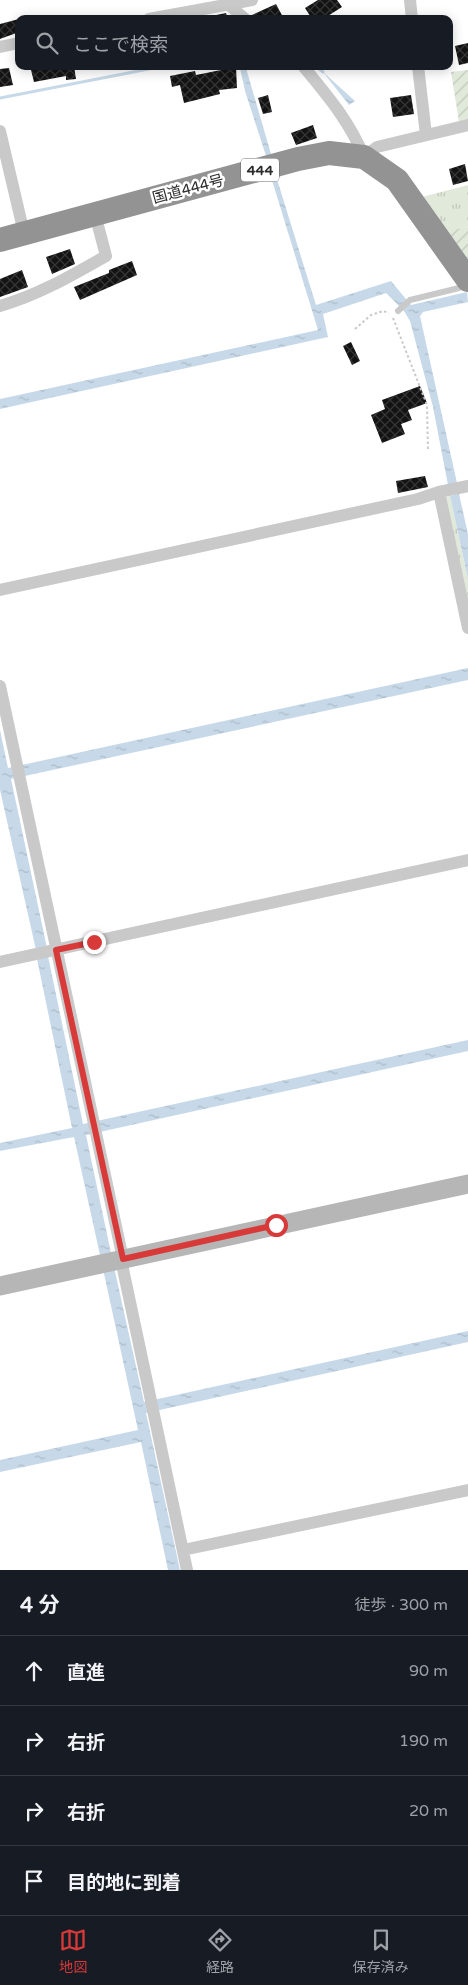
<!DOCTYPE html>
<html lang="ja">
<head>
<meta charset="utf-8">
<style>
  body { margin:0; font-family:"Varela Round","Noto Sans JP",sans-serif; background:#20242c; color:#f1f3f6 }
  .stop { position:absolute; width:15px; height:15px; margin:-11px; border:4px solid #d83939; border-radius:50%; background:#fff }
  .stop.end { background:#d83939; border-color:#fff; box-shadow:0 1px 5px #0008 }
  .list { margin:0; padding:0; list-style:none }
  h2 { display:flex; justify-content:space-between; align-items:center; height:65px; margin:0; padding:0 20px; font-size:21px }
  h2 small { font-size:16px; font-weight:400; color:#9ea1a6 }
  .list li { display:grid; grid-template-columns:32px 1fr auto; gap:15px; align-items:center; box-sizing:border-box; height:70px; padding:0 20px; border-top:1px solid #363941 }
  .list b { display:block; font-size:19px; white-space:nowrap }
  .list em { font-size:16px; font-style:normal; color:#9ea1a6 }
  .icon { flex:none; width:28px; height:28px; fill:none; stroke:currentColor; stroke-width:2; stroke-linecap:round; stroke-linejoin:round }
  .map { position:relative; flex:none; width:468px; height:1570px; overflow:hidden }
  .search { position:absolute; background:#171b24; box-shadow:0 2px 12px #0003; left:15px; right:15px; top:15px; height:55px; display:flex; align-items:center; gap:12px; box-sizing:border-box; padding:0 18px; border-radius:10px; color:#9ea1a6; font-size:19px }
  .sheet { height:345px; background:#171b24 }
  nav { display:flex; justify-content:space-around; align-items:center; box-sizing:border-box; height:70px; border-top:1px solid #363941; background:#171b24; font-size:14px; color:#9ea1a6 }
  nav a { display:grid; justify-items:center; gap:2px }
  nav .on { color:#d83939 }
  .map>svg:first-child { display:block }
  .grass { fill:url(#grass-tufts) }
  .garden { fill:url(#garden-furrows) }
  .water { fill:url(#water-ripples) }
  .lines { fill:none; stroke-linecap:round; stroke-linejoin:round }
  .stream { stroke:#c7d9e8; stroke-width:3 }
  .building { fill:url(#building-cross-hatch) }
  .path { stroke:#c9c9c9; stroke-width:2; stroke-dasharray:2.5 2.5; stroke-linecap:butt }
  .lane { stroke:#c9c9c9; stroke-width:6 }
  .street { stroke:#c9c9c9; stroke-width:12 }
  .secondary { stroke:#b6b6b6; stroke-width:19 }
  .highway { stroke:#939393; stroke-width:24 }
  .route { stroke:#d83939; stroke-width:6 }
  .labels { text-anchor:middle; stroke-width:5; stroke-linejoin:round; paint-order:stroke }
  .shield { fill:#fff; stroke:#6b6b6b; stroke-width:1 }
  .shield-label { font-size:14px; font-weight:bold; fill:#2c2c2c }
  .street-label { font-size:15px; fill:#2c2c2c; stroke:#fff }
</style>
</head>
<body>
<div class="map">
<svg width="468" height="1570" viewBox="0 0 468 1570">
  <defs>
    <pattern id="grass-tufts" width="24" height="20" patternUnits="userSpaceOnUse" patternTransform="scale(1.25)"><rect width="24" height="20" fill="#e1e9da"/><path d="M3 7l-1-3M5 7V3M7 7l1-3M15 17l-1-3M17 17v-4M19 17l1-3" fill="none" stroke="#c1c8bb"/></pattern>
    <pattern id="garden-furrows" width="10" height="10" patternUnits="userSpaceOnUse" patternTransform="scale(1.25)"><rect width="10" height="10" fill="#e1e9da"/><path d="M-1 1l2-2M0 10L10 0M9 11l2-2" fill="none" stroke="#c1c8bb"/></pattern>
    <pattern id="water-ripples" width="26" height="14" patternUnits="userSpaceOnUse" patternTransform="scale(1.25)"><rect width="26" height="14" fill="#c7d9e8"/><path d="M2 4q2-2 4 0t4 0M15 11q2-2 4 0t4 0" fill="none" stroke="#abbac7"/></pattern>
    <pattern id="building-cross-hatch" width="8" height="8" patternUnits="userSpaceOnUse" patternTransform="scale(1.25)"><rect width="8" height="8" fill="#131313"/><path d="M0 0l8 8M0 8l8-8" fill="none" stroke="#363636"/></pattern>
  </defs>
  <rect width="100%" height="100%" fill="#fff"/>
  <!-- grass -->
  <path class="grass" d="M 468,185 L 468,226 L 448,232 L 422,197 Z
    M 450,496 L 468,579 L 468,608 L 445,498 Z"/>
  <!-- garden -->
  <path class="garden" d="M 468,70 L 468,120 L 459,122 L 451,72 Z
    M 468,226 L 468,259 L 448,232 Z"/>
  <!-- water -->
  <path class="water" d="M 243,66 L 248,66 L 246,68 L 271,154 L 266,156 L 245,91 L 240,68 Z
    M 323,72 L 355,101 L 349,105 Z
    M 276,176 L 316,305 L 391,281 L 411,305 L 467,292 L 468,302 L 423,312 L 420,316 L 457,483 L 448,485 L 433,407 L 410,321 L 404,311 L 386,293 L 323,314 L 328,337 L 0,409 L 0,399 L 318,330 L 271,177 Z
    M 459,494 L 468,534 L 468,579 L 450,496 Z
    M 468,668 L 468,680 L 11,779 L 47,948 L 36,950 L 0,790 L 0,730 L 8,768 Z
    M 48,956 L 83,1124 L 468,1040 L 468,1051 L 86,1135 L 111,1253 L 100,1255 L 74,1137 L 0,1151 L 0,1143 L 72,1128 L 37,959 Z
    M 114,1267 L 144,1402 L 468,1331 L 468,1342 L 146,1413 L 180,1570 L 168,1570 L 141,1442 L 0,1472 L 0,1460 L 138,1430 L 103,1269 Z"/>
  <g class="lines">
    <!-- stream -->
    <path class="stream" d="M 316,66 L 323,72
      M 0,98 L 164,66"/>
  </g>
  <!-- building -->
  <path class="building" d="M 318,0 L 337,0 L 342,7 L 323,19 L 312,19 L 305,8 Z
    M 276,4 L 284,19 L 253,19 L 252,15 Z
    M 226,13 L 228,19 L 202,19 L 202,18 Z
    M 19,19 L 19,32 L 0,39 L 0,24 Z
    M 468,43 L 468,63 L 459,65 L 455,46 Z
    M 30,66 L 74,66 L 76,79 L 66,80 L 66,76 L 34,82 Z
    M 236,67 L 237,88 L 219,90 L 220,94 L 184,103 L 180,85 L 172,87 L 170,76 L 195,71 L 196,75 L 221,70 L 221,68 Z
    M 9,68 L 13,85 L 0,87 L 0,69 Z
    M 268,95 L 272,112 L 263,114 L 258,98 Z
    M 411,95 L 414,114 L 393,117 L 390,98 Z
    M 313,125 L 317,138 L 296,145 L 291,133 Z
    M 465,164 L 468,181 L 453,185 L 449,169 Z
    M 70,249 L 75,264 L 52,274 L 46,257 Z
    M 132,261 L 137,275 L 80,300 L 74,287 L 109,273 L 109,270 Z
    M 22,270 L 28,287 L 0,297 L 0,279 Z
    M 351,342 L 360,361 L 352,365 L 343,346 Z
    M 420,386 L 427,403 L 408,410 L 412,420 L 401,424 L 405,434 L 382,443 L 371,415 L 385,409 L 382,400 Z
    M 425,476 L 428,487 L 398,493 L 396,481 Z"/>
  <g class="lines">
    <!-- path -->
    <path class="path" d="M 393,318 L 427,405 L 428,451
      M 355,329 L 371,315 L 383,311 L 389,313"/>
    <!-- lane -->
    <path class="lane" d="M 398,311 L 410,300 L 459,288 L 466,284"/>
    <!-- street -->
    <path class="street" d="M 410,0 L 412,19
      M 228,4 L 245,19
      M 149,19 L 252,0
      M 0,47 L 19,43
      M 303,66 C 327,95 350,122 364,157 L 377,147 L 468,125
      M 418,66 L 426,135
      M 0,131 L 24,233
      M 0,306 C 38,295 71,276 106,256 L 95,214
      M 468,486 L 439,492 L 468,628
      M 0,590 L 418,499 L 439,492
      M 0,686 L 123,1259 L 123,1269 L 187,1570
      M 0,962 L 468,860
      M 183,1550 L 468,1490"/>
    <!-- secondary -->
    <path class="secondary" d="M 0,1286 L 468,1184"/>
    <!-- highway -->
    <path class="highway" d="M 0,240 L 298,159 L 329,153 L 364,157 L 397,180 L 468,280"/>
  </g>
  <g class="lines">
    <!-- route -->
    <path class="route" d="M 94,942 L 56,950 L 123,1259 L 276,1225"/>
  </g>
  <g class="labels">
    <!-- shield labels -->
    <rect class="shield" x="241" y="158.5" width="38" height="23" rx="4"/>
    <g class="shield-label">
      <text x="260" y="175">444</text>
    </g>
    <!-- street labels -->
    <g class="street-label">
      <text transform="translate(188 189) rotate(-15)" y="5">国道444号</text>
    </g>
  </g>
</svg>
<div class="stop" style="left:276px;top:1225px"></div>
<div class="stop end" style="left:94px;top:942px"></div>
<div class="search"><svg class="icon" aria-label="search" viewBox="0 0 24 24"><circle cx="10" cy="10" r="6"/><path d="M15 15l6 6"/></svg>ここで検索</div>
</div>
<section class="sheet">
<h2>4 分<small>徒歩 · 300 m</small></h2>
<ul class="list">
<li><svg class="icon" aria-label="ahead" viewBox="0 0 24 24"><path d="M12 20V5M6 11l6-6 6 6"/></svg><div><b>直進</b></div><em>90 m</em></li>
<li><svg class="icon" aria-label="right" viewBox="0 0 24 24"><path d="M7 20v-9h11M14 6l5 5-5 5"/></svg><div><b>右折</b></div><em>190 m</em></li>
<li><svg class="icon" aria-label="right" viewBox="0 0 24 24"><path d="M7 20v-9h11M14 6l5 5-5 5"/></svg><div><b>右折</b></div><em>20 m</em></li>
<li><svg class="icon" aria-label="arrive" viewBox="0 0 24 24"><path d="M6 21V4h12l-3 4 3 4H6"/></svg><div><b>目的地に到着</b></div></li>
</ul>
</section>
<nav>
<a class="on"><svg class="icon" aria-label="map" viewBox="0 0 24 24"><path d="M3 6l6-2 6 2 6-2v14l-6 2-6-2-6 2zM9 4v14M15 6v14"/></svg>地図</a>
<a><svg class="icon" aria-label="directions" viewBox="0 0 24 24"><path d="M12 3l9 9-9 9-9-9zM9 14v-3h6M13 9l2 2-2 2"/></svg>経路</a>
<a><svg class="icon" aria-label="saved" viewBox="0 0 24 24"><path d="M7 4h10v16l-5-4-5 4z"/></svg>保存済み</a>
</nav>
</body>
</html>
